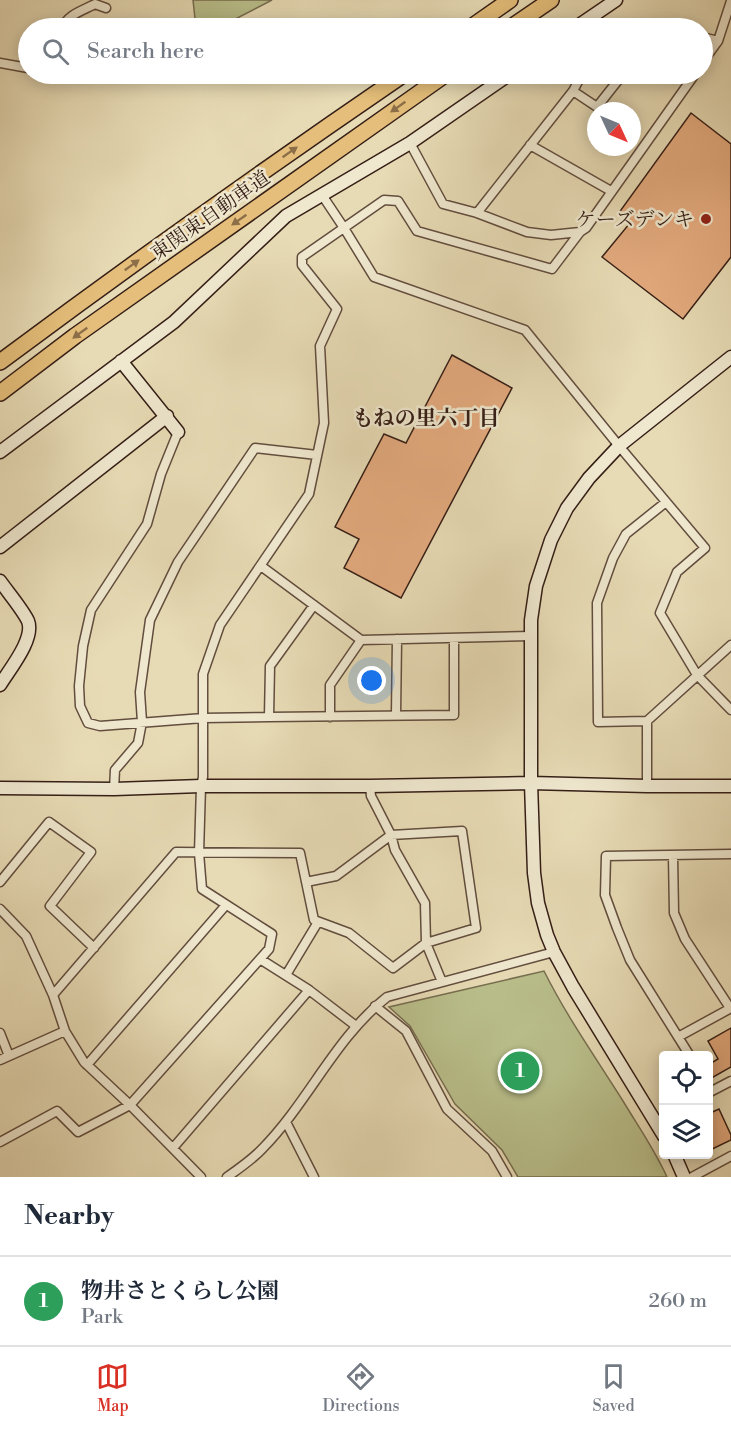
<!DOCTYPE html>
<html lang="en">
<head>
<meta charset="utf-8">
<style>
  body { margin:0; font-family:"Libre Bodoni","Noto Serif JP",serif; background:#f6f6f7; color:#1f2937 }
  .controls { position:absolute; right:18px; bottom:18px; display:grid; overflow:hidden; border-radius:6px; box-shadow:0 3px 15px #0003 }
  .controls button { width:54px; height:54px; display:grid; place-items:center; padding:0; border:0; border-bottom:2px solid #e0e1e3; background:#fff; color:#1f2937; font:30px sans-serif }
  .compass { position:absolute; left:587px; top:102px; width:54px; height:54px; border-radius:50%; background:#fff; box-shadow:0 3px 15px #0003; rotate:134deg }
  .you { position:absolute; left:372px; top:681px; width:21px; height:21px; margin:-15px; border:4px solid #fff; border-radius:50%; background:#1a73e8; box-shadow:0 0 0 9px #1a73e833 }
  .badge { display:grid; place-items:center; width:39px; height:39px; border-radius:50%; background:#d93025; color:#fff; font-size:20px; font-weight:700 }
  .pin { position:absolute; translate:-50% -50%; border:3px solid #fff; box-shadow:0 2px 6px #0006 }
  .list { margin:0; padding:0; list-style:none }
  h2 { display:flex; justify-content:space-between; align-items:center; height:78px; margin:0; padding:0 24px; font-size:26px }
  h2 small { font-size:20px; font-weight:400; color:#747a83 }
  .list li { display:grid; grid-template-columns:39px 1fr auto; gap:18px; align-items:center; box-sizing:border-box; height:90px; padding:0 24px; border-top:2px solid #e0e1e3 }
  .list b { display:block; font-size:22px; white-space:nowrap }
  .list p { margin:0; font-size:20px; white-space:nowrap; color:#747a83 }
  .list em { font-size:20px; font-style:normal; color:#747a83 }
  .icon { flex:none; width:33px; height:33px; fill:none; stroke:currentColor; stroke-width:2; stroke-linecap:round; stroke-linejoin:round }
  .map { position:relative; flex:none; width:731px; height:1177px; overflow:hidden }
  .search { position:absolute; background:#fff; box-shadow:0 3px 15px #0003; left:18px; right:18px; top:18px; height:66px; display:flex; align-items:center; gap:15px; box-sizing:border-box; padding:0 21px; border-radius:33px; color:#747a83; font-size:22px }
  .sheet { height:168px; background:#fff }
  nav { display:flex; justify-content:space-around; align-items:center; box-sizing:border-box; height:84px; border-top:2px solid #e0e1e3; background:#fff; font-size:16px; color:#747a83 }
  nav a { display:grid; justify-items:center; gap:3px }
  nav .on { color:#d93025 }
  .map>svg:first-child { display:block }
  .green { fill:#b9bf8b; stroke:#776e50; stroke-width:1.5 }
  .building { fill:#e3aa7e; stroke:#351e16; stroke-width:1.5 }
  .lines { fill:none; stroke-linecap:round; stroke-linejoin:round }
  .street-casing { stroke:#624d3e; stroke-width:11 }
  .secondary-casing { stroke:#351e16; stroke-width:15 }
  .highway-casing { stroke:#351e16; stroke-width:18 }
  .street { stroke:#efe8cf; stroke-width:8 }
  .secondary { stroke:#efe8cf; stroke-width:12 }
  .highway { stroke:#e4be7a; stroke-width:15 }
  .oneway { fill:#8c6e48 }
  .poi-dot { fill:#8f2418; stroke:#efe8cf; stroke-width:2 }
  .labels { text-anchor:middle; stroke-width:5; stroke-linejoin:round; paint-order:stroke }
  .street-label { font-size:20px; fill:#351e16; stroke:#efe8cf }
  .poi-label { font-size:20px; fill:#351e16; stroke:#efe8cf; text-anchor:end }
  .neighbourhood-label { font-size:21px; font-weight:bold; fill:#351e16; stroke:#efe8cf }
</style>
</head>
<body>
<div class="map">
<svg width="731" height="1177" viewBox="0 0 731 1177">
  <rect width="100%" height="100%" fill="#e7dbb5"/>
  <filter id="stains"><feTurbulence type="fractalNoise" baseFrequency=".00333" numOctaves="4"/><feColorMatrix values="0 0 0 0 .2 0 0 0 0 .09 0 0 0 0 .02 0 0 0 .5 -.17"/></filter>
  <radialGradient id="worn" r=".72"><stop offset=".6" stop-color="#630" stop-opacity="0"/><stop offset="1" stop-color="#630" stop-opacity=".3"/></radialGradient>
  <!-- green -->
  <path class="green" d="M 193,0 L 272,0 L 218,28 L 196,28 Z
    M 544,971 C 567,1017 596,1058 623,1101 C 638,1126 655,1150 667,1177 L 518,1177 L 502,1150 L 455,1104 L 410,1026 L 389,1007 Z"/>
  <!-- building -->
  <path class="building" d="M 691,113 L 731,144 L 731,257 L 683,319 L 602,257 L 630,223 L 618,214 Z
    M 452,355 L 512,388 L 401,598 L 344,568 L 359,539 L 335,527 L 384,434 L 406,443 Z
    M 731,1028 L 731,1067 L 708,1080 L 708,1065 L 718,1059 L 708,1041 Z
    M 719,1109 L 731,1135 L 731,1140 L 708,1151 L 708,1114 Z"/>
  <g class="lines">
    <defs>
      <path id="street" d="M 63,28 C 66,15 84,10 95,4 L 106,8
        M 657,28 L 659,27 L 666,28
        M 702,37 L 718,41
        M 0,63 L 28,68
        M 702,63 L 718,41 L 731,1
        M 573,91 L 597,107 L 623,74
        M 410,143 L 443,204 L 477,213 L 527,232 L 551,235 L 580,232 L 586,228 L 695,74
        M 530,145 L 611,191
        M 322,195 L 344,228 L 374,277 L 525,330 L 619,446 L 705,548 L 677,572 L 660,613 L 697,675 L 731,710
        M 477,213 L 573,91 L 582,74
        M 261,566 L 361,640 L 531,636
        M 314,605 L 270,666 L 269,717 L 454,715 L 454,638
        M 396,715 L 397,639
        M 269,717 L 203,718 L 203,674 L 220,625 L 309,494 L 324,423 L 320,346 L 337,309 L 302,265 L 302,257 L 384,200 L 398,201 L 417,231 L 552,269 L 580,232
        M 330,717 L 330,685 L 361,640
        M 647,721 L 598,722 L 597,603 L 613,558 L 626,534 L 666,502
        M 370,786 L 371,796 L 391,835 L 395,850 L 425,903 L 426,943 L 442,982
        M 647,786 L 647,721 L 731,645
        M 114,789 L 115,770 L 138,743 L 142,722 L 140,692 L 150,620 L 178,562 L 255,448 L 317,455
        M 673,855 L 674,913 L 685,939 L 730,1008
        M 0,882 L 49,822 L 91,852 L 50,906 L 94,948
        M 0,909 L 26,936 L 53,995 L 65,1031 L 0,1060
        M 260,959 L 309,990 L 356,1026
        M 286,975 L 318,922
        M 53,995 L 176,852 L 300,853 L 314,920 L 349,933 L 393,968 L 426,943 L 476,928 L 462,831 L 391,835 L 336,876 L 306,882
        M 375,1006 L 406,1031 L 447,1109 L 492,1151 L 507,1177
        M 65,1031 L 84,1062 L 130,1105 L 201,1177
        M 0,1033 L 9,1056
        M 678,1037 L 731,1008
        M 690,1056 L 630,960 L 617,928 L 605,895 L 606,856 L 731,854
        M 87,1065 L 226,905
        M 708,1093 L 731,1081
        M 286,1122 L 314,1177
        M 656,1122 L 664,1118
        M 0,1142 L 57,1111 L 78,1132 L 130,1105 L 269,949 L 272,934 L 202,889 L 199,853 L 201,786 L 203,777 L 203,718 L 100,726 L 88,723 L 80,706 L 79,686 L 83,646 L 91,610 L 147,524 L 161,474 L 178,432
        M 173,1148 L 309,990
        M 227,1177 C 240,1168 253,1159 263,1148 C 309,1101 335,1038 387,997 L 554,952
        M 692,1177 L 731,1156"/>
      <path id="secondary" d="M 575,28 L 616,0
        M 121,361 L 178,432
        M 0,452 L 174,322 L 286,216 L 410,143 L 510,74
        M 0,547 L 167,416
        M 0,581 C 7,591 23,610 28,621 C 35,639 9,670 0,685
        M 0,788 L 114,789 L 201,786 L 370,786 L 531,783 L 647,786 L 731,786
        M 664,1136 L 573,987 L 554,952 L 547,935 L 538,903 L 534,873 L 531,783 L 531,620 L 536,586 L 551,540 L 567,508 L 589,478 L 619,446 L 731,357
        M 674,1154 L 684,1177"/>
      <path id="highway" d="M 470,28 L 510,0
        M 510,28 L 551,0
        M 0,362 C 133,263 268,167 404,74
        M 0,393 L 75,336 L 446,74"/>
    </defs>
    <!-- street casing -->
    <use href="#street" class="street-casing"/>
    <!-- secondary casing -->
    <use href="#secondary" class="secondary-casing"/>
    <!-- highway casing -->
    <use href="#highway" class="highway-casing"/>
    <!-- street -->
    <use href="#street" class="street"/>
    <!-- secondary -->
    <use href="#secondary" class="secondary"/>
    <!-- highway -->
    <use href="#highway" class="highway"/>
  </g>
  <!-- one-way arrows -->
  <defs><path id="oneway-solid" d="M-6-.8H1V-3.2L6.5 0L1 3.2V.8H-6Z" transform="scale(1.5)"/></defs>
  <g class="oneway">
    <use href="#oneway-solid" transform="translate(398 107) rotate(145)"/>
    <use href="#oneway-solid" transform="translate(290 152) rotate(-35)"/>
    <use href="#oneway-solid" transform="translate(239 220) rotate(145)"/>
    <use href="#oneway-solid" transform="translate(132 265) rotate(-36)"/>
    <use href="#oneway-solid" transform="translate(80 333) rotate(144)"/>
  </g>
  <!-- markers -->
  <circle class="poi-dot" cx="706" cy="219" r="6"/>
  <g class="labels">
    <!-- street labels -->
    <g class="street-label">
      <text transform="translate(210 215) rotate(-35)" y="7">東関東自動車道</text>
    </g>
    <!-- poi labels -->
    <g class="poi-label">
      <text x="694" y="226">ケーズデンキ</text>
    </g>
    <!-- neighbourhood labels -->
    <g class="neighbourhood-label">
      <text x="426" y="425">もねの里六丁目</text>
    </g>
  </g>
  <rect width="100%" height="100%" filter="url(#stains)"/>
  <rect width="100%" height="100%" fill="url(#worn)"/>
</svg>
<div class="controls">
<button><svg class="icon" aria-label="locate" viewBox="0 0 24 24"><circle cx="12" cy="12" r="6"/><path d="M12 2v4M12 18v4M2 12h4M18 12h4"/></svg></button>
<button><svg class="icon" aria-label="layers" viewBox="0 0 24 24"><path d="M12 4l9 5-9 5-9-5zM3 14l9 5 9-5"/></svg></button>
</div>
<svg class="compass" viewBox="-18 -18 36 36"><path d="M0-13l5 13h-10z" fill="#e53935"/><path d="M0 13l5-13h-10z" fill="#747a83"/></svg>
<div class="you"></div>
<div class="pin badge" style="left:520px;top:1071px;background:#2e9e5b">1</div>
<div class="search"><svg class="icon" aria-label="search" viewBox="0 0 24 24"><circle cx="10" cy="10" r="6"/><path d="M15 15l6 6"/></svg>Search here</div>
</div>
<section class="sheet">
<h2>Nearby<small></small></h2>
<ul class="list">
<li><span class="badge" style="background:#2e9e5b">1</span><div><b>物井さとくらし公園</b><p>Park</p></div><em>260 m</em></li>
</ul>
</section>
<nav>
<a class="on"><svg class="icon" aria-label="map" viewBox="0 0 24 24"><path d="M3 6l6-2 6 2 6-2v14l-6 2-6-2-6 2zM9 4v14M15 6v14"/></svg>Map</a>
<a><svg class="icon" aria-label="directions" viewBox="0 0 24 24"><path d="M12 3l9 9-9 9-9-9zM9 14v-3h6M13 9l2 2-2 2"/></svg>Directions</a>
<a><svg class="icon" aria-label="saved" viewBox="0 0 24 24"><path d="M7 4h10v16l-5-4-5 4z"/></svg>Saved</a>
</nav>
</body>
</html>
